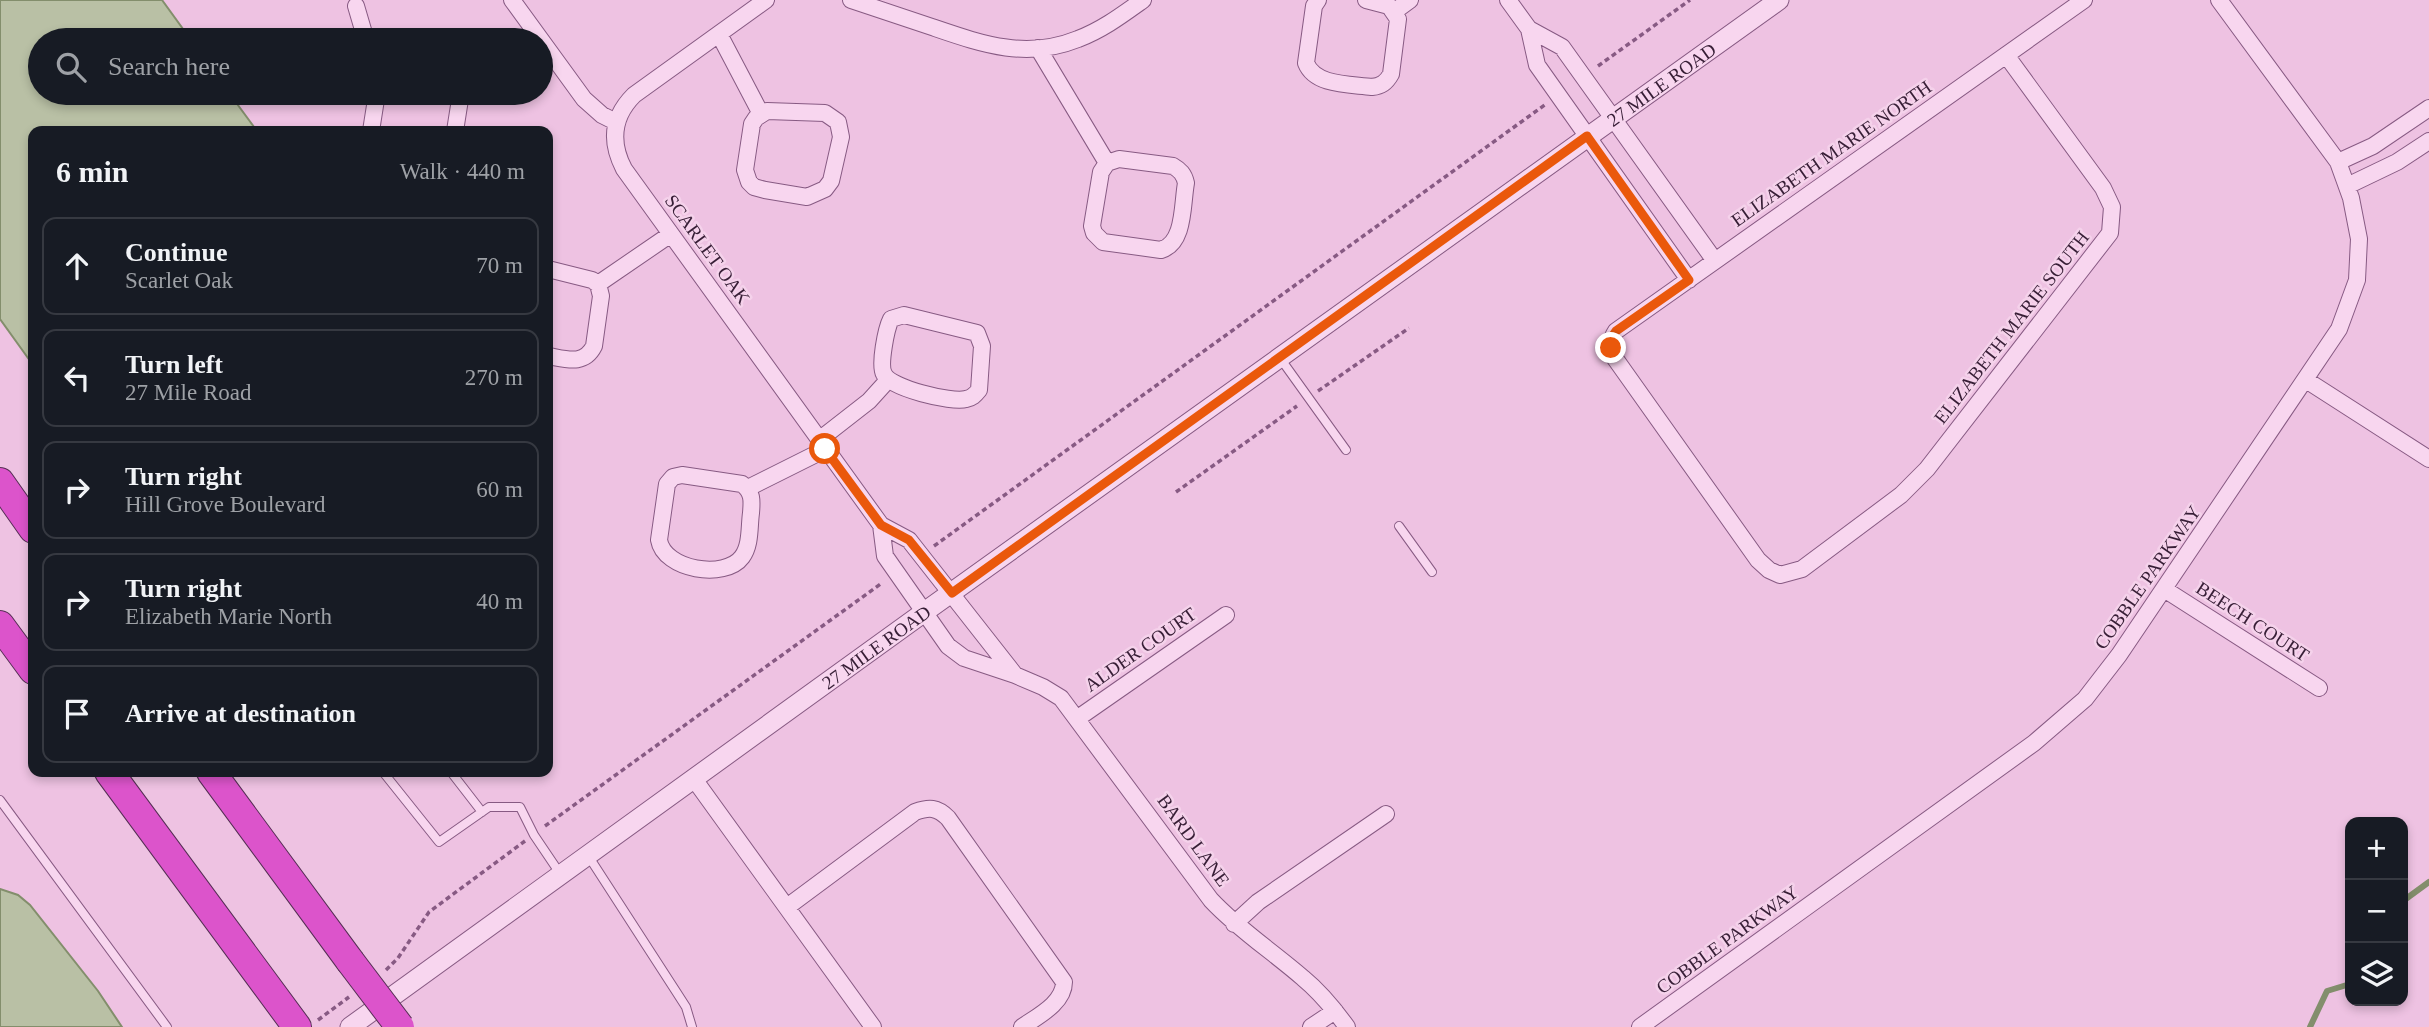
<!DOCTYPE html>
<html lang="en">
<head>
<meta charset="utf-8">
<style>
  body { margin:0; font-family:"Times New Roman",serif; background:#20242c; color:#f1f3f6 }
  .controls { position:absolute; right:21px; bottom:21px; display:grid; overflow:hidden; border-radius:14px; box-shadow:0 4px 10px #0003 }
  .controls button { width:63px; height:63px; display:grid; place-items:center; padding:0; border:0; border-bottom:2px solid #363941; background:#171b24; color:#f1f3f6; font:35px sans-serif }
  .stop { position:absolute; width:21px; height:21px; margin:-16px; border:5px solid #ea580c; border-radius:50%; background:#fff }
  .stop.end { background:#ea580c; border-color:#fff; box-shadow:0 2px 7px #0008 }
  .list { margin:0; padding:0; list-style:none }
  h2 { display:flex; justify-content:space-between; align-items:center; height:91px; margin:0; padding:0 28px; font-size:30px }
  h2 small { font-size:23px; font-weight:400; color:#9ea1a6 }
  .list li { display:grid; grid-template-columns:46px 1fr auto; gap:21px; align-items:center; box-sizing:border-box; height:98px; margin:0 14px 14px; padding:0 14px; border:2px solid #363941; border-radius:14px }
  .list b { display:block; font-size:26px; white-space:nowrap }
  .list p { margin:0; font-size:23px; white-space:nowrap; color:#9ea1a6 }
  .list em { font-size:23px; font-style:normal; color:#9ea1a6 }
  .icon { flex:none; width:38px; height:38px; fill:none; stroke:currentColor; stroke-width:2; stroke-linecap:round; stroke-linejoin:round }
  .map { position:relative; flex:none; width:2429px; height:1027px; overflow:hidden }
  .search { position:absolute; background:#171b24; box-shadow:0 4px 10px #0003; left:28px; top:28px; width:525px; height:77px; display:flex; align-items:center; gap:18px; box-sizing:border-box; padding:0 24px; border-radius:38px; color:#9ea1a6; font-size:26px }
  .panel { position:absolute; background:#171b24; box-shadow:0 4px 10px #0003; left:28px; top:126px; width:525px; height:651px; border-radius:14px }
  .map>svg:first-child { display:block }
  .water { fill:#b9c0a5; stroke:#838e6c; stroke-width:2 }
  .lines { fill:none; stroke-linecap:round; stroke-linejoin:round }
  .stream { stroke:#838e6c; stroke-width:6 }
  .service-casing { stroke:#875a83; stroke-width:10 }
  .minor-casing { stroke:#875a83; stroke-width:18 }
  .tertiary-casing { stroke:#875a83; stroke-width:21 }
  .motorway-casing { stroke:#552e54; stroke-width:30 }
  .path { stroke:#875a83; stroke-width:3.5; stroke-dasharray:5 3.5; stroke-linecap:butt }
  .service { stroke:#f8d6ef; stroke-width:8 }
  .minor { stroke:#f8d6ef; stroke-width:16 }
  .tertiary { stroke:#f8d6ef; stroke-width:19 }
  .motorway { stroke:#dc54cb; stroke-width:28 }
  .motorway-bridge-casing { stroke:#552e54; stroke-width:30; stroke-linecap:butt }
  .motorway-bridge { stroke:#dc54cb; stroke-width:28 }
  .route { stroke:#ea580c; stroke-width:9 }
  .labels { text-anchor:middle; stroke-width:5; stroke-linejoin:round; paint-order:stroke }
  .street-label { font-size:19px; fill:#371e36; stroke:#f5d2eb }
</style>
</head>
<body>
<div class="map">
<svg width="2429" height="1027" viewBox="0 0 2429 1027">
  <rect width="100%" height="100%" fill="#eec2e2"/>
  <!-- water -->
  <path class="water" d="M 0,0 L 162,0 L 191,40 L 40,40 L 40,93 L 229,93 L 257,131 L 33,131 L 33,365 L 0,319 Z
    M 0,889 L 18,895 L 30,905 L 98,991 L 122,1027 L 0,1027 Z"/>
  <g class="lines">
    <!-- stream -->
    <path class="stream" d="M 2403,901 L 2429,882
      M 2310,1027 L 2327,991 L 2350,984"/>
    <defs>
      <path id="service" d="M 1280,358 L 1346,450
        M 1399,526 L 1432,572
        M 383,772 L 439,842 L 489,807 L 520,807 L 534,835 L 561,875
        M 451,772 L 482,812
        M 0,800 L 167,1027
        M 589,857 L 677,993 L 686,1007 L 692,1027"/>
      <path id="minor" d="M 512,0 L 584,99 L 602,115 L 616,122
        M 766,0 L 634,95 C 612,117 610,142 624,169 L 881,525
        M 851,0 C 878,9 905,18 932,27 C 982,44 1026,60 1078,39 C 1102,30 1122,15 1143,0
        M 1318,0 L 1314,6 L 1306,63 C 1315,86 1350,84 1372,87 C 1381,86 1386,83 1391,74 L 1398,19 L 1389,6 L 1366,0
        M 1508,0 L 1529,29
        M 356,6 L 366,40
        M 1395,11 L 1410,0
        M 719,34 L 761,114
        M 1038,48 L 1107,163
        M 2006,55 L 2103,188 L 2112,207 L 2110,233 L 1927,469 L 1901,495 L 1802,569 L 1780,575 L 1769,570 L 1758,560 L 1614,357 C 1610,347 1610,340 1616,331 L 2084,0
        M 767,111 L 825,113 L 838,122 L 841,137 L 831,181 L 825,189 L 807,197 L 765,190 L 754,187 L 749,182 L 745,170 L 752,124 L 756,118 Z
        M 371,131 L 377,93
        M 455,131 L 461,93
        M 1119,159 L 1173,166 C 1180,170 1184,174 1186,183 C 1182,204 1185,243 1161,250 L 1103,242 L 1094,233 L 1092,226 L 1101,172 L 1107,163 Z
        M 2338,162 L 2373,146 L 2429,108
        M 2347,186 L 2397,162 L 2429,141
        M 548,269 L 592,280 L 598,284 L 601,296 L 594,346 C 584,366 566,359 548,356
        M 1689,280 L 1537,65 L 1529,29 L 1562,47 L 1715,261
        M 598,284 L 671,234
        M 904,315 L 977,333 L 982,346 L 979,390 C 975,395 972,398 966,399 C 951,403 890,388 884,374 C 879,365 886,329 891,319 Z
        M 2306,380 L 2429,459
        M 819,440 L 869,401 L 888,380
        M 682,475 L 742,484 C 753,492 752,501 751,513 C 749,527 751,545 742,557 C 725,580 664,570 659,540 L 667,484 L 673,477 Z
        M 748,488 L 826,449
        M 2164,589 L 2319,688
        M 1015,675 L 909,540 L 881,525 L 885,556 L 948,646 L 964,658 L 1015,675 L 1043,687 L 1061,698 L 1211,900 C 1239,930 1272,951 1303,978 C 1320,992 1334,1009 1347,1027
        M 1078,718 L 1226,615
        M 694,779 L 873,1027
        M 787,907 L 915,812 C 929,807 937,807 948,818 L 1064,982 C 1064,1003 1038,1016 1022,1027
        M 1234,924 L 1258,902 L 1386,814
        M 1311,1027 L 1335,1011
        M 1640,1027 L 2034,743 L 2085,699 L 2119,655 L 2339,329 L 2357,280 L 2359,239 L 2351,198 L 2338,162 L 2219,0"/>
      <g id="tertiary">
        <path id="s1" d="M 350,1027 L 923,613 L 1779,0"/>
      </g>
      <path id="motorway" d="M 0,482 L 33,529
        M 0,625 L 33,670
        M 109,772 L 297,1027
        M 211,772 L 350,961"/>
    </defs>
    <!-- service casing -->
    <use href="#service" class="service-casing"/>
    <!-- minor casing -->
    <use href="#minor" class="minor-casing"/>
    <!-- tertiary casing -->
    <use href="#tertiary" class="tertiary-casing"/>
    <!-- motorway casing -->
    <use href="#motorway" class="motorway-casing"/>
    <!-- path -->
    <path class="path" d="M 1598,66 L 1690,0
      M 1318,391 L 1409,328
      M 1176,492 L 1297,406
      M 934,546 L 1546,104
      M 545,826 L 882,583
      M 386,970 L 398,958 L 429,912 L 525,841
      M 318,1020 L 349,997"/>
    <!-- service -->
    <use href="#service" class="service"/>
    <!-- minor -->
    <use href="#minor" class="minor"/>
    <!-- tertiary -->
    <use href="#tertiary" class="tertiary"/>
    <!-- motorway -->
    <use href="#motorway" class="motorway"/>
    <defs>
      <path id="motorway-bridge" d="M 350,961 L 400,1027"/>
    </defs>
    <!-- motorway-bridge casing -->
    <use href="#motorway-bridge" class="motorway-bridge-casing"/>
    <!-- motorway-bridge -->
    <use href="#motorway-bridge" class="motorway-bridge"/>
  </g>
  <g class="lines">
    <!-- route -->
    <path class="route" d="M 825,449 L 881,525 L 909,540 L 952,593 L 1587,136 L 1689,280 L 1616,331 L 1612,337 L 1611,348"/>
  </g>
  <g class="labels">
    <!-- street labels -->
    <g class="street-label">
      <text dy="7" stroke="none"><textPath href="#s1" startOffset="1615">27 MILE ROAD</textPath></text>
      <text transform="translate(1831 153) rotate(-35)" y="7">ELIZABETH MARIE NORTH</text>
      <text transform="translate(708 249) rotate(54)" y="7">SCARLET OAK</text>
      <text transform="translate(2011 327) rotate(-52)" y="7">ELIZABETH MARIE SOUTH</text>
      <text transform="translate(2147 577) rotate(-55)" y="7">COBBLE PARKWAY</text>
      <text transform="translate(2253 621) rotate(33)" y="7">BEECH COURT</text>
      <text dy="7" stroke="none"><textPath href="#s1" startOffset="649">27 MILE ROAD</textPath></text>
      <text transform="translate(1140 649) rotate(-35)" y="7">ALDER COURT</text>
      <text transform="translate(1194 840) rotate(54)" y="7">BARD LANE</text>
      <text transform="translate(1727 939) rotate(-36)" y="7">COBBLE PARKWAY</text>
    </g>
  </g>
</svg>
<div class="controls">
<button>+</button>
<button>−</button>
<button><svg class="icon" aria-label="layers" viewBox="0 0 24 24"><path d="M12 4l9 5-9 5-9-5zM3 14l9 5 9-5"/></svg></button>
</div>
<div class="stop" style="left:825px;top:449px"></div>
<div class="stop end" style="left:1611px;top:348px"></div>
<div class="search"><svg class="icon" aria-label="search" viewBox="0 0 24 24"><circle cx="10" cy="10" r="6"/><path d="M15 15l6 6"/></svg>Search here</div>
<section class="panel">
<h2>6 min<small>Walk · 440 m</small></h2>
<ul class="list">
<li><svg class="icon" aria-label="ahead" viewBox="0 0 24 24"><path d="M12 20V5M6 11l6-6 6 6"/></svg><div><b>Continue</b><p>Scarlet Oak</p></div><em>70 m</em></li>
<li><svg class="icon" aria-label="left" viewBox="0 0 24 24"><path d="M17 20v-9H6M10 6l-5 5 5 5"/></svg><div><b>Turn left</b><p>27 Mile Road</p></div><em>270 m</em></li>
<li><svg class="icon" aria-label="right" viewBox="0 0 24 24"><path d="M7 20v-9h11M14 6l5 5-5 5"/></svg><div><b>Turn right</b><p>Hill Grove Boulevard</p></div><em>60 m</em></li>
<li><svg class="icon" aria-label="right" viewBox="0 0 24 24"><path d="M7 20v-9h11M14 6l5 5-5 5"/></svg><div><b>Turn right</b><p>Elizabeth Marie North</p></div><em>40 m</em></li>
<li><svg class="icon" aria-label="arrive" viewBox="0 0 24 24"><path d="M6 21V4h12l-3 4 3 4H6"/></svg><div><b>Arrive at destination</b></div></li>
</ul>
</section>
</div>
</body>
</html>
